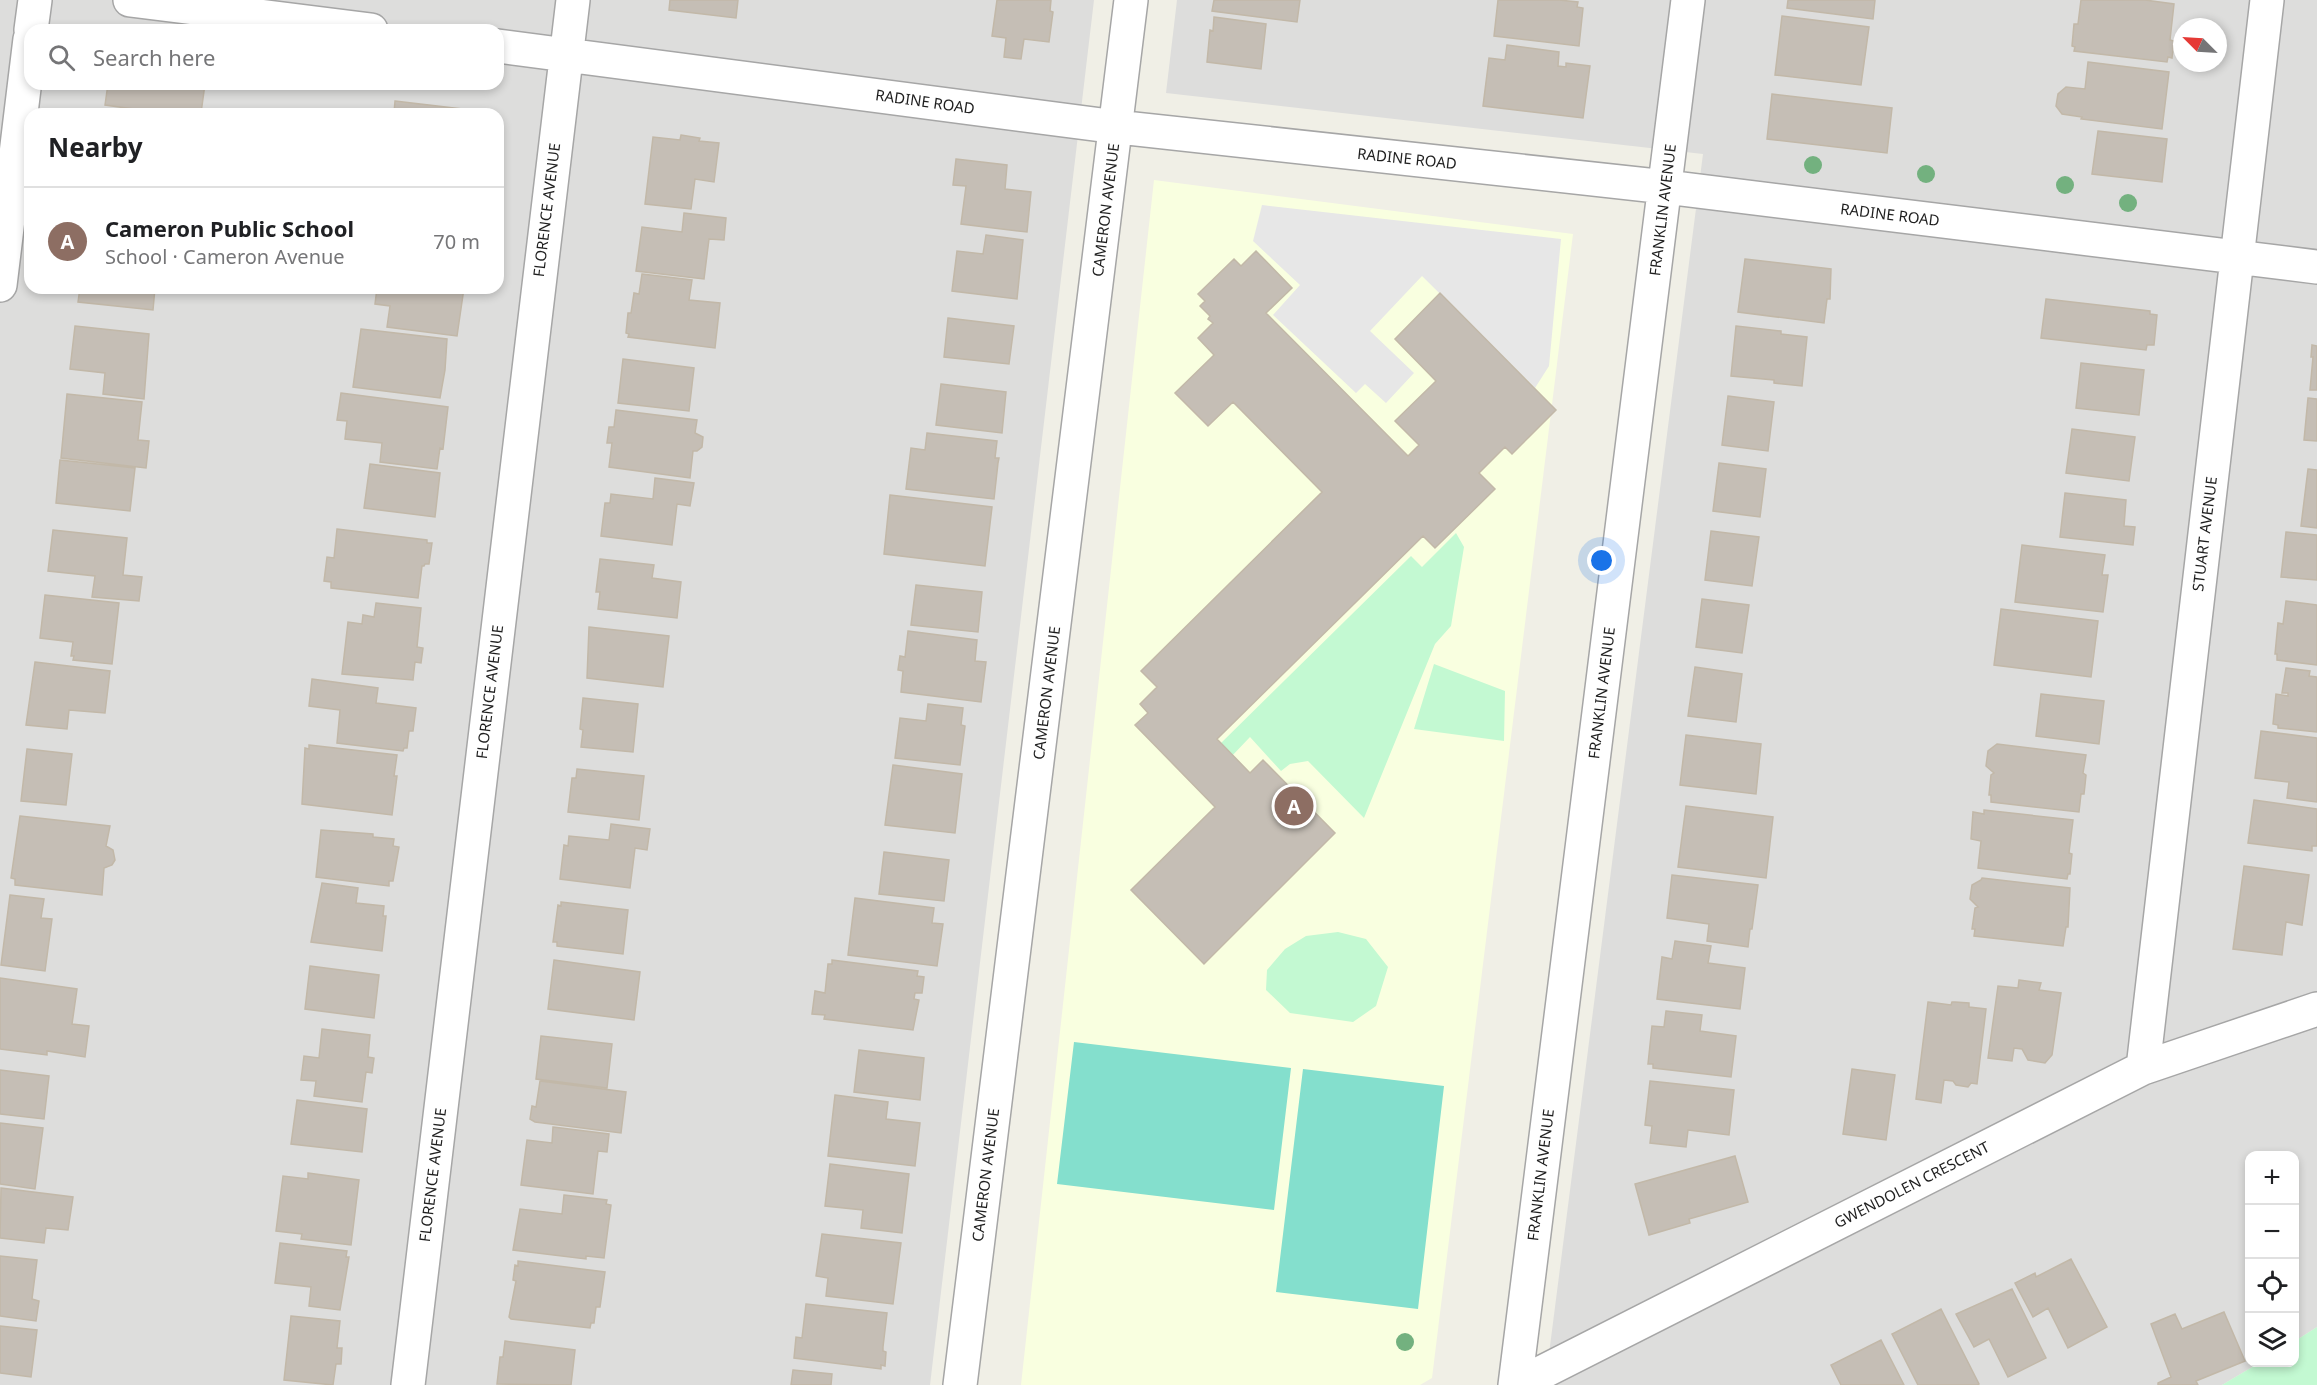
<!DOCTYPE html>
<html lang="en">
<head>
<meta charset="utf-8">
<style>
  body { margin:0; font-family:"Noto Sans",sans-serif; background:#f2f2f2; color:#202124 }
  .controls { position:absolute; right:18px; bottom:18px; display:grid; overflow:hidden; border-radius:12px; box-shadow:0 3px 9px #0003 }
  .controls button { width:54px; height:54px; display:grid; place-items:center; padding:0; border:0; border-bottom:2px solid #e0e0e0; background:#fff; color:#202124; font:30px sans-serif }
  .compass { position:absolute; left:2173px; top:18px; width:54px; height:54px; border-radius:50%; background:#fff; box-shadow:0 3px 9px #0003; rotate:294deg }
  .you { position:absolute; left:1602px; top:561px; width:21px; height:21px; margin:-15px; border:4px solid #fff; border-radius:50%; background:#1a73e8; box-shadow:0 0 0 9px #1a73e833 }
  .badge { display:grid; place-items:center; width:39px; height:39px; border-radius:50%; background:#111827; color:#fff; font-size:20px; font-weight:700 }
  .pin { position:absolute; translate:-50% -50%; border:3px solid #fff; box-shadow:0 2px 6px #0006 }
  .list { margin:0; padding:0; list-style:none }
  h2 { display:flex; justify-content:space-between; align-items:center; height:78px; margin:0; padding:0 24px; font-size:26px }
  h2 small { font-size:20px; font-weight:400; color:#757577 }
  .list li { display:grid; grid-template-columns:39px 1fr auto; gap:18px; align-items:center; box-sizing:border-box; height:108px; padding:0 24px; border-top:2px solid #e0e0e0 }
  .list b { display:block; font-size:22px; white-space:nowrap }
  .list p { margin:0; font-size:20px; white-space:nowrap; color:#757577 }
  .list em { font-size:20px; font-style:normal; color:#757577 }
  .icon { flex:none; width:33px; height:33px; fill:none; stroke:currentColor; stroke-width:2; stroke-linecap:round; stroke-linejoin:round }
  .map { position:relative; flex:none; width:2317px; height:1385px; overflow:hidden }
  .search { position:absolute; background:#fff; box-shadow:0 3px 9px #0003; left:24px; top:24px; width:480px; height:66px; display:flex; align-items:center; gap:15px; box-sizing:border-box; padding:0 21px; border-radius:18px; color:#757577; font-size:22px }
  .panel { position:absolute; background:#fff; box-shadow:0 3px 9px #0003; left:24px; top:108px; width:480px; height:186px; border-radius:18px }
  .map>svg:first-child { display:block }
  .residential { fill:#dddddc; fill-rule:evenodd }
  .education { fill:#f9ffe0 }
  .park { fill:#c3f9d2 }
  .pitch { fill:#84dfcd }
  .parking { fill:#e7e7e7 }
  .building { fill:#c5beb5; stroke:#c2b8a8; stroke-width:1.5 }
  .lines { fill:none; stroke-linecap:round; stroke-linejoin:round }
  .minor-casing { stroke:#a6a6a6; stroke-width:36 }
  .minor { stroke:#fff; stroke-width:33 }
  .tree { fill:#73b17f }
  .labels { text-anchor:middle; stroke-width:4.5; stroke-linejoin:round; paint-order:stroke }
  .street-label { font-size:15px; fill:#1f1f1f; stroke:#fff }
</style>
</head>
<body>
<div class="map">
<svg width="2317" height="1385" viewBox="0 0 2317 1385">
  <rect width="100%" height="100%" fill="#f0efe6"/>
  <!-- residential -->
  <path class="residential" d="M 0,0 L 1094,0 L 930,1385 L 0,1385 ZM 30,30 L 498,30 L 498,84 L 30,84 ZM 30,114 L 498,114 L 498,288 L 30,288 Z
    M 1177,0 L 2317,0 L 2317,1327 L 2295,1341 L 2294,1156 L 2250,1156 L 2250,1362 L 2259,1363 L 2222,1385 L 1545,1385 L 1703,154 L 1166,93 ZM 2182,27 L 2218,27 L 2218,63 L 2182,63 Z"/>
  <!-- education -->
  <path class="education" d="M 1154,180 L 1573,234 L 1432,1378 L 1420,1385 L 1021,1385 Z"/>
  <!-- park -->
  <path class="park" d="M 1456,533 L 1464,547 L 1451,626 L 1435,644 L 1364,818 L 1308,761 L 1290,764 L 1281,771 L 1250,737 L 1230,758 L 1219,745 L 1411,556 L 1422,567 Z
    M 1434,664 L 1505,691 L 1504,741 L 1414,729 Z
    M 1338,932 L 1366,939 L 1388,967 L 1376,1006 L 1353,1022 L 1290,1013 L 1266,990 L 1267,970 L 1285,949 L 1306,936 Z
    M 2317,1327 L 2317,1385 L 2222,1385 L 2259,1363 L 2294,1362 L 2295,1341 Z"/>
  <!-- pitch -->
  <path class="pitch" d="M 1074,1042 L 1291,1068 L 1274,1210 L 1057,1184 Z
    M 1303,1069 L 1444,1086 L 1418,1309 L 1276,1292 Z"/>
  <!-- parking -->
  <path class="parking" d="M 1262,205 L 1561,239 L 1549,366 L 1535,388 L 1422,276 L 1370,331 L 1414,373 L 1386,403 L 1365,384 L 1356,393 L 1273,315 L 1300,285 L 1253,241 Z"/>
  <!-- building -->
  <path class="building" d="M 670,0 L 738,0 L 736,18 L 669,10 Z
    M 997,0 L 1051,0 L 1050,11 L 1053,12 L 1049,42 L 1024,39 L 1021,59 L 1004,57 L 1006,38 L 992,36 Z
    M 1214,0 L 1300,0 L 1297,22 L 1212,11 Z
    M 1498,0 L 1559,0 L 1578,2 L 1577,7 L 1583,8 L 1579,46 L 1494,36 Z
    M 1788,0 L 1875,0 L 1873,19 L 1787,8 Z
    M 2081,0 L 2145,0 L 2174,4 L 2170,40 L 2174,41 L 2172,58 L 2168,57 L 2167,62 L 2074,51 L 2075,47 L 2072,46 L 2074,24 L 2078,24 Z
    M 1782,16 L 1869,27 L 1861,85 L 1775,75 Z
    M 1214,17 L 1266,24 L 1261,69 L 1207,62 L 1210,30 L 1213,31 Z
    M 1507,45 L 1559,52 L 1558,66 L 1566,67 L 1566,63 L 1590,66 L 1583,118 L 1483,106 L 1489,58 L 1505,60 Z
    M 2088,62 L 2169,72 L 2162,129 L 2081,119 L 2082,117 L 2062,114 L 2056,106 L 2058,94 L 2066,87 L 2085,89 Z
    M 108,84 L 205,84 L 201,113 L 155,114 L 155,112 L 105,105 Z
    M 1772,94 L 1892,108 L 1887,153 L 1767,139 Z
    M 395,101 L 479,111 L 479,114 L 387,114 L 394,113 Z
    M 2098,131 L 2167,139 L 2162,182 L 2092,174 Z
    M 681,135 L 700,138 L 699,141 L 719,143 L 714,182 L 695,179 L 691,209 L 645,204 L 653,137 L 680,140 Z
    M 956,159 L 1007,165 L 1005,189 L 1031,192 L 1027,232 L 961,224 L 966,186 L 953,185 Z
    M 684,213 L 726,218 L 724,240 L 709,239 L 704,279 L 636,271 L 642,227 L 682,232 Z
    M 986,235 L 1023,240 L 1017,299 L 952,291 L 957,251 L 983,254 Z
    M 1256,251 L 1292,288 L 1266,313 L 1408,456 L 1419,445 L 1395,421 L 1436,381 L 1395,339 L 1440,293 L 1556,410 L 1512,454 L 1505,447 L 1479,473 L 1495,489 L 1435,548 L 1423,536 L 1217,739 L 1250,773 L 1263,760 L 1335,833 L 1204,964 L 1131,890 L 1215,807 L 1135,725 L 1148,713 L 1140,704 L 1157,687 L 1141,671 L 1322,492 L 1233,402 L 1208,426 L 1175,393 L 1214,355 L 1198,338 L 1213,323 L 1208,319 L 1210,316 L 1200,306 L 1205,301 L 1198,294 L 1234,259 L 1241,266 Z
    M 1745,259 L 1831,269 L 1830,299 L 1827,299 L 1824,323 L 1738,312 Z
    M 642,274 L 692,280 L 689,300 L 720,303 L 715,348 L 628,337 L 629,334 L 626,333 L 628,313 L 631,313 L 634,293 L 639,294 Z
    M 80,288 L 155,288 L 153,310 L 78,302 Z
    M 377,288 L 464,288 L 457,336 L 387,327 L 390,306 L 375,304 Z
    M 2046,299 L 2150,311 L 2150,314 L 2157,315 L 2154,345 L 2147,345 L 2146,350 L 2041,338 Z
    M 948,318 L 1014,326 L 1009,364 L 944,357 Z
    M 75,326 L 149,334 L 144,399 L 103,394 L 105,373 L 70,369 Z
    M 1736,326 L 1781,331 L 1781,334 L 1807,337 L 1802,386 L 1774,383 L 1774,380 L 1731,376 Z
    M 361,329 L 447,339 L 445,370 L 440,398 L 353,387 Z
    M 2312,345 L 2317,346 L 2317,390 L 2310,390 L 2313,357 L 2311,357 Z
    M 623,359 L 694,368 L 689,411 L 618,403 Z
    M 2081,363 L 2144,370 L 2139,415 L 2076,408 Z
    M 941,384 L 1006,392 L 1002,433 L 936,425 Z
    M 341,393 L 448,407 L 443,449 L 440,448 L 437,469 L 380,462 L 382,443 L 345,439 L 347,421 L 337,420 Z
    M 67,394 L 142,402 L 138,440 L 149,441 L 146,468 L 61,458 Z
    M 1728,396 L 1774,402 L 1768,451 L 1722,445 Z
    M 2308,398 L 2317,399 L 2317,441 L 2304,440 Z
    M 616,410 L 697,420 L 695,433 L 703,437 L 702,447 L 697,451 L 693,451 L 690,478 L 609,467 L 612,443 L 607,443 L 609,427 L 614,427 Z
    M 2072,429 L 2135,437 L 2129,481 L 2066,473 Z
    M 927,433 L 997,441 L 995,458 L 999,458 L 998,463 L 994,499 L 906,489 L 911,448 L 925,450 Z
    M 60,460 L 135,468 L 130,511 L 56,503 Z
    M 1719,463 L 1766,469 L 1760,517 L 1713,511 Z
    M 370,464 L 440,473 L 435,517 L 364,508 Z
    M 2308,469 L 2317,470 L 2317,528 L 2301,526 Z
    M 655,478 L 694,483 L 690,506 L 677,504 L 672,545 L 601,536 L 605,503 L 610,503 L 611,494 L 653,499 Z
    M 2065,493 L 2126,500 L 2124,526 L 2135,527 L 2133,545 L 2060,537 Z
    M 890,495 L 992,507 L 985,566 L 884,554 Z
    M 337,529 L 427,540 L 427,543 L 432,543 L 429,564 L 425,564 L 424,566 L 422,566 L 418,598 L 331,588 L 331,582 L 324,581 L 327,557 L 334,558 Z
    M 53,530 L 127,538 L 123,575 L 142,577 L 139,601 L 92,597 L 95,576 L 48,571 Z
    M 1711,531 L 1759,537 L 1752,586 L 1705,580 Z
    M 2286,532 L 2317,535 L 2317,580 L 2281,577 Z
    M 2022,545 L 2105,555 L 2102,575 L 2108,575 L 2103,612 L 2015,602 Z
    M 600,559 L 654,565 L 652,578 L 681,582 L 677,618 L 598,609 L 600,592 L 596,592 Z
    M 916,585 L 982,592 L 978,632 L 911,625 Z
    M 45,595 L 119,603 L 112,664 L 73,660 L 74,656 L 71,656 L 73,642 L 40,638 Z
    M 1702,599 L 1749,605 L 1742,653 L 1696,647 Z
    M 2286,601 L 2317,605 L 2317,665 L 2277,660 L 2277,654 L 2275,654 L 2278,623 L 2283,624 Z
    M 376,603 L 421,608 L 417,647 L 423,648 L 421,663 L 415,662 L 413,680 L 342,674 L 348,622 L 362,624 L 363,615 L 374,617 Z
    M 2001,609 L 2098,621 L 2091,677 L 1994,665 Z
    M 589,627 L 669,636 L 663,687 L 587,678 Z
    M 908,631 L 977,640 L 975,661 L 986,662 L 981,702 L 901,692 L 903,671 L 898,670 L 900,656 L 905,657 Z
    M 35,662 L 110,671 L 105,713 L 69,710 L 67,729 L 26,725 Z
    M 1695,667 L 1742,674 L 1736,722 L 1688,716 Z
    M 2286,668 L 2310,671 L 2309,676 L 2317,677 L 2317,732 L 2278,728 L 2278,725 L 2273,724 L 2276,694 L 2288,696 L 2288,693 L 2282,693 Z
    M 312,679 L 378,688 L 376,703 L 416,708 L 413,731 L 409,731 L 407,748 L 404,748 L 403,751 L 337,743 L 340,710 L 309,706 Z
    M 2041,694 L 2104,701 L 2099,744 L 2036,736 Z
    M 583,698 L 638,704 L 633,752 L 581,747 L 583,730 L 580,729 Z
    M 928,704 L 963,708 L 961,725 L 965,726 L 960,765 L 895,758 L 900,718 L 926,721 Z
    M 2261,731 L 2317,738 L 2317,802 L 2287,798 L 2289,782 L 2255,778 Z
    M 1686,735 L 1761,744 L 1756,794 L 1680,785 Z
    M 1997,744 L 2086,755 L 2083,773 L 2086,775 L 2085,785 L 2084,794 L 2081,794 L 2079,812 L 1991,802 L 1991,795 L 1989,795 L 1991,775 L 1994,773 L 1986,766 L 1988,751 Z
    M 309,745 L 397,755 L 394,776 L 397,776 L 392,815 L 302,804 L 305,748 L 309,749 Z
    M 27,749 L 72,754 L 66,805 L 21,801 Z
    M 893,765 L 962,774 L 955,833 L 885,825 Z
    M 577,769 L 644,776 L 639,820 L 568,812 L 572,778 L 576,778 Z
    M 2254,800 L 2317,809 L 2317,846 L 2312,846 L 2312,851 L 2248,843 Z
    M 1686,806 L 1773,817 L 1766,878 L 1678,867 Z
    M 1984,810 L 2073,820 L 2069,853 L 2072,854 L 2070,874 L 2068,874 L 2067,879 L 1978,868 L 1981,841 L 1971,839 L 1973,812 L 1984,814 Z
    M 20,816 L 110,826 L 106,846 L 113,850 L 115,860 L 112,865 L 104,868 L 102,895 L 15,885 L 15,879 L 11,878 Z
    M 611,824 L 650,829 L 647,850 L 635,848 L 630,888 L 560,879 L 564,845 L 568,846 L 569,836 L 609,840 Z
    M 321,830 L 373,834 L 373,837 L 394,839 L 393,846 L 399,847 L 393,881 L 389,881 L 389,886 L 316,877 Z
    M 884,852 L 949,860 L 944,901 L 879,894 Z
    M 2244,866 L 2309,875 L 2302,925 L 2286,922 L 2282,955 L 2233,949 Z
    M 1672,875 L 1758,885 L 1752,929 L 1750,929 L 1748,947 L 1707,941 L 1709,924 L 1667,918 Z
    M 1982,878 L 2070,888 L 2068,927 L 2066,927 L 2063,946 L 1974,936 L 1975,929 L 1972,929 L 1975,908 L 1978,907 L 1970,899 L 1972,885 L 1981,880 Z
    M 322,883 L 358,888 L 356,903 L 384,906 L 383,916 L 386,916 L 382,951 L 311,942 Z
    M 10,895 L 44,899 L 41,918 L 52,919 L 45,971 L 1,965 Z
    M 855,898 L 934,908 L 932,923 L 943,924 L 937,966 L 848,955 Z
    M 561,902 L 628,910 L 623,954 L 557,946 L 557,942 L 553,942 L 558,905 L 561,906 Z
    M 1675,941 L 1711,946 L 1708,963 L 1745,968 L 1740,1009 L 1657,999 L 1662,957 L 1672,959 Z
    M 554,960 L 640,972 L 634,1020 L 548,1009 Z
    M 832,960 L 918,971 L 917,976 L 924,977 L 922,993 L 915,993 L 914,999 L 919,1000 L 913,1030 L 824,1019 L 825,1015 L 812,1014 L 815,991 L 825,993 L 828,964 L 832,964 Z
    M 310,966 L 379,975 L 374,1018 L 305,1009 Z
    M 0,978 L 77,989 L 72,1024 L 89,1026 L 85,1057 L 47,1051 L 47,1055 L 0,1049 Z
    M 2019,980 L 2041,983 L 2039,990 L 2061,993 L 2052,1055 L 2045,1063 L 2028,1060 L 2022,1049 L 2014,1048 L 2012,1061 L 1988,1058 L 1998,986 L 2018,988 Z
    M 1928,1002 L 1951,1005 L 1952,1002 L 1955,1002 L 1969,1003 L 1969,1007 L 1986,1009 L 1977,1084 L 1971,1083 L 1968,1087 L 1956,1085 L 1953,1081 L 1944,1080 L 1941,1103 L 1916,1099 Z
    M 1666,1011 L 1702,1015 L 1700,1031 L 1736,1036 L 1731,1077 L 1653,1068 L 1653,1064 L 1648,1064 L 1652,1026 L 1664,1027 Z
    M 322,1029 L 370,1035 L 368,1057 L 374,1058 L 372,1073 L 366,1072 L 362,1102 L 314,1096 L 316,1081 L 301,1080 L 304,1056 L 319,1058 Z
    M 541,1036 L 612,1044 L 607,1088 L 536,1079 Z
    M 859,1050 L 924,1058 L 920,1100 L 854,1092 Z
    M 1852,1069 L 1895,1075 L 1886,1140 L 1843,1134 Z
    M 0,1070 L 49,1076 L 44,1119 L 0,1114 Z
    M 540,1081 L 626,1092 L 621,1133 L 535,1122 L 530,1119 L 532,1106 L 536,1107 Z
    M 1650,1081 L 1734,1090 L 1729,1135 L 1688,1130 L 1686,1147 L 1650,1143 L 1652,1126 L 1645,1125 Z
    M 835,1095 L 888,1102 L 886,1119 L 920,1123 L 915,1166 L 828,1156 Z
    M 297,1100 L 367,1109 L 362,1152 L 291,1144 Z
    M 0,1123 L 43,1128 L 35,1189 L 0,1184 Z
    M 553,1127 L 609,1134 L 607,1152 L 598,1151 L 593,1194 L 521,1185 L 527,1140 L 552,1143 Z
    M 1735,1156 L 1748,1202 L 1689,1219 L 1690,1223 L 1649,1235 L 1635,1184 Z
    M 830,1164 L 909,1174 L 902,1233 L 861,1228 L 863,1210 L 825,1206 Z
    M 308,1173 L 359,1180 L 351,1245 L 301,1239 L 302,1234 L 276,1231 L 283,1176 L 308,1179 Z
    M 1,1188 L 73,1197 L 68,1230 L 46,1228 L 44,1243 L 0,1238 Z
    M 564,1195 L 607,1200 L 606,1204 L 611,1205 L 604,1258 L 586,1256 L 586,1259 L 513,1250 L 520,1209 L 562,1214 Z
    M 822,1234 L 901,1243 L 893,1304 L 826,1296 L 828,1278 L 816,1276 Z
    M 280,1243 L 347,1251 L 346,1257 L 349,1257 L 340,1310 L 309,1306 L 311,1287 L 275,1283 Z
    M 0,1256 L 37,1260 L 32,1299 L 39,1301 L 36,1321 L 0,1316 Z
    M 2071,1259 L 2107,1327 L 2068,1348 L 2048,1308 L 2033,1317 L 2015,1283 L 2035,1273 L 2036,1277 Z
    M 518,1261 L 605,1272 L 600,1307 L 596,1307 L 594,1323 L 591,1323 L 590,1328 L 511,1319 L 509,1317 L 516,1281 L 513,1280 L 515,1265 L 518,1266 Z
    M 2012,1289 L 2046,1358 L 2008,1377 L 1989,1339 L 1974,1347 L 1956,1314 Z
    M 806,1304 L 887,1313 L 883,1347 L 883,1351 L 886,1352 L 885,1366 L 881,1365 L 881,1369 L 794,1358 L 796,1337 L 802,1338 Z
    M 1941,1309 L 1979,1384 L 1977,1385 L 1918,1385 L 1892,1334 Z
    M 2224,1312 L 2245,1361 L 2196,1381 L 2198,1385 L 2158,1385 L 2158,1383 L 2171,1377 L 2151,1324 L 2175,1314 L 2182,1329 Z
    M 291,1316 L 340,1321 L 337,1348 L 342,1348 L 341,1364 L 336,1364 L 333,1385 L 284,1380 Z
    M 0,1326 L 37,1330 L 31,1377 L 0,1373 Z
    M 1881,1340 L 1904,1385 L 1841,1385 L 1831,1365 Z
    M 505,1341 L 575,1350 L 571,1385 L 497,1384 L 500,1357 L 503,1357 Z
    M 793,1370 L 832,1374 L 831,1385 L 791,1385 Z"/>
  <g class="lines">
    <defs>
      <path id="minor" d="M 130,0 L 371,30
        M 31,30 L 35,0
        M 498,46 L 1117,127 L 1666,187 L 2317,267
        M 0,285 L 30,39
        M 2143,1068 L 2267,0
        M 408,1385 L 573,0
        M 960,1385 L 1131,0
        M 1515,1385 L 1688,0
        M 1517,1385 L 2143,1068 L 2317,1009"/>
    </defs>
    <!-- minor casing -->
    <use href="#minor" class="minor-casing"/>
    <!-- minor -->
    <use href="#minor" class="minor"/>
  </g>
  <!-- trees -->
  <g class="tree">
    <circle cx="1813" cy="165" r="9"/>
    <circle cx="1926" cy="174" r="9"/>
    <circle cx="2065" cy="185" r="9"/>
    <circle cx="2128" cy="203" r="9"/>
    <circle cx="1405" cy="1342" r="9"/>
  </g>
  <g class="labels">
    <!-- street labels -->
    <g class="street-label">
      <text transform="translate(925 102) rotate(8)" y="5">RADINE ROAD</text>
      <text transform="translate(1407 159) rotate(6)" y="5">RADINE ROAD</text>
      <text transform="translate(547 210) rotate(-83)" y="5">FLORENCE AVENUE</text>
      <text transform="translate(1106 210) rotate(-83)" y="5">CAMERON AVENUE</text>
      <text transform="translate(1663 210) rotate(-83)" y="5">FRANKLIN AVENUE</text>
      <text transform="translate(1890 215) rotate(7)" y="5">RADINE ROAD</text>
      <text transform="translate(2205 534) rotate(-83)" y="5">STUART AVENUE</text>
      <text transform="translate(490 692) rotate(-83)" y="5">FLORENCE AVENUE</text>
      <text transform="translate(1047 693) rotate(-83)" y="5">CAMERON AVENUE</text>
      <text transform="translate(1602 693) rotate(-83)" y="5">FRANKLIN AVENUE</text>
      <text transform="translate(433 1175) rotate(-83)" y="5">FLORENCE AVENUE</text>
      <text transform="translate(986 1175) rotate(-83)" y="5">CAMERON AVENUE</text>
      <text transform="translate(1541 1175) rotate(-83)" y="5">FRANKLIN AVENUE</text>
      <text transform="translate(1912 1185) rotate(-27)" y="5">GWENDOLEN CRESCENT</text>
    </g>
  </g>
</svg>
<div class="controls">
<button>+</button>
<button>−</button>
<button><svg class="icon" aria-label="locate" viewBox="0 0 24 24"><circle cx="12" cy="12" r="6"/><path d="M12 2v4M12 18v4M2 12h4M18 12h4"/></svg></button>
<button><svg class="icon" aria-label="layers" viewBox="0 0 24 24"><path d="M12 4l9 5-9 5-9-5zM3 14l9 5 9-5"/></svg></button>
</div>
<svg class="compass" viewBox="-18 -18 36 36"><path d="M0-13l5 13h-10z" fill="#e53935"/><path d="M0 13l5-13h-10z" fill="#757577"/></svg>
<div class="you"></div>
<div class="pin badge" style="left:1294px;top:806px;background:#8d6e63">A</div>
<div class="search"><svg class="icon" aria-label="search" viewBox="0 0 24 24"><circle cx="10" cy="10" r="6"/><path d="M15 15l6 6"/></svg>Search here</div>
<section class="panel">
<h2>Nearby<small></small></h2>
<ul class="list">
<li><span class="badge" style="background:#8d6e63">A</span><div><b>Cameron Public School</b><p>School · Cameron Avenue</p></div><em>70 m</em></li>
</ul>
</section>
</div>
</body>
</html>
